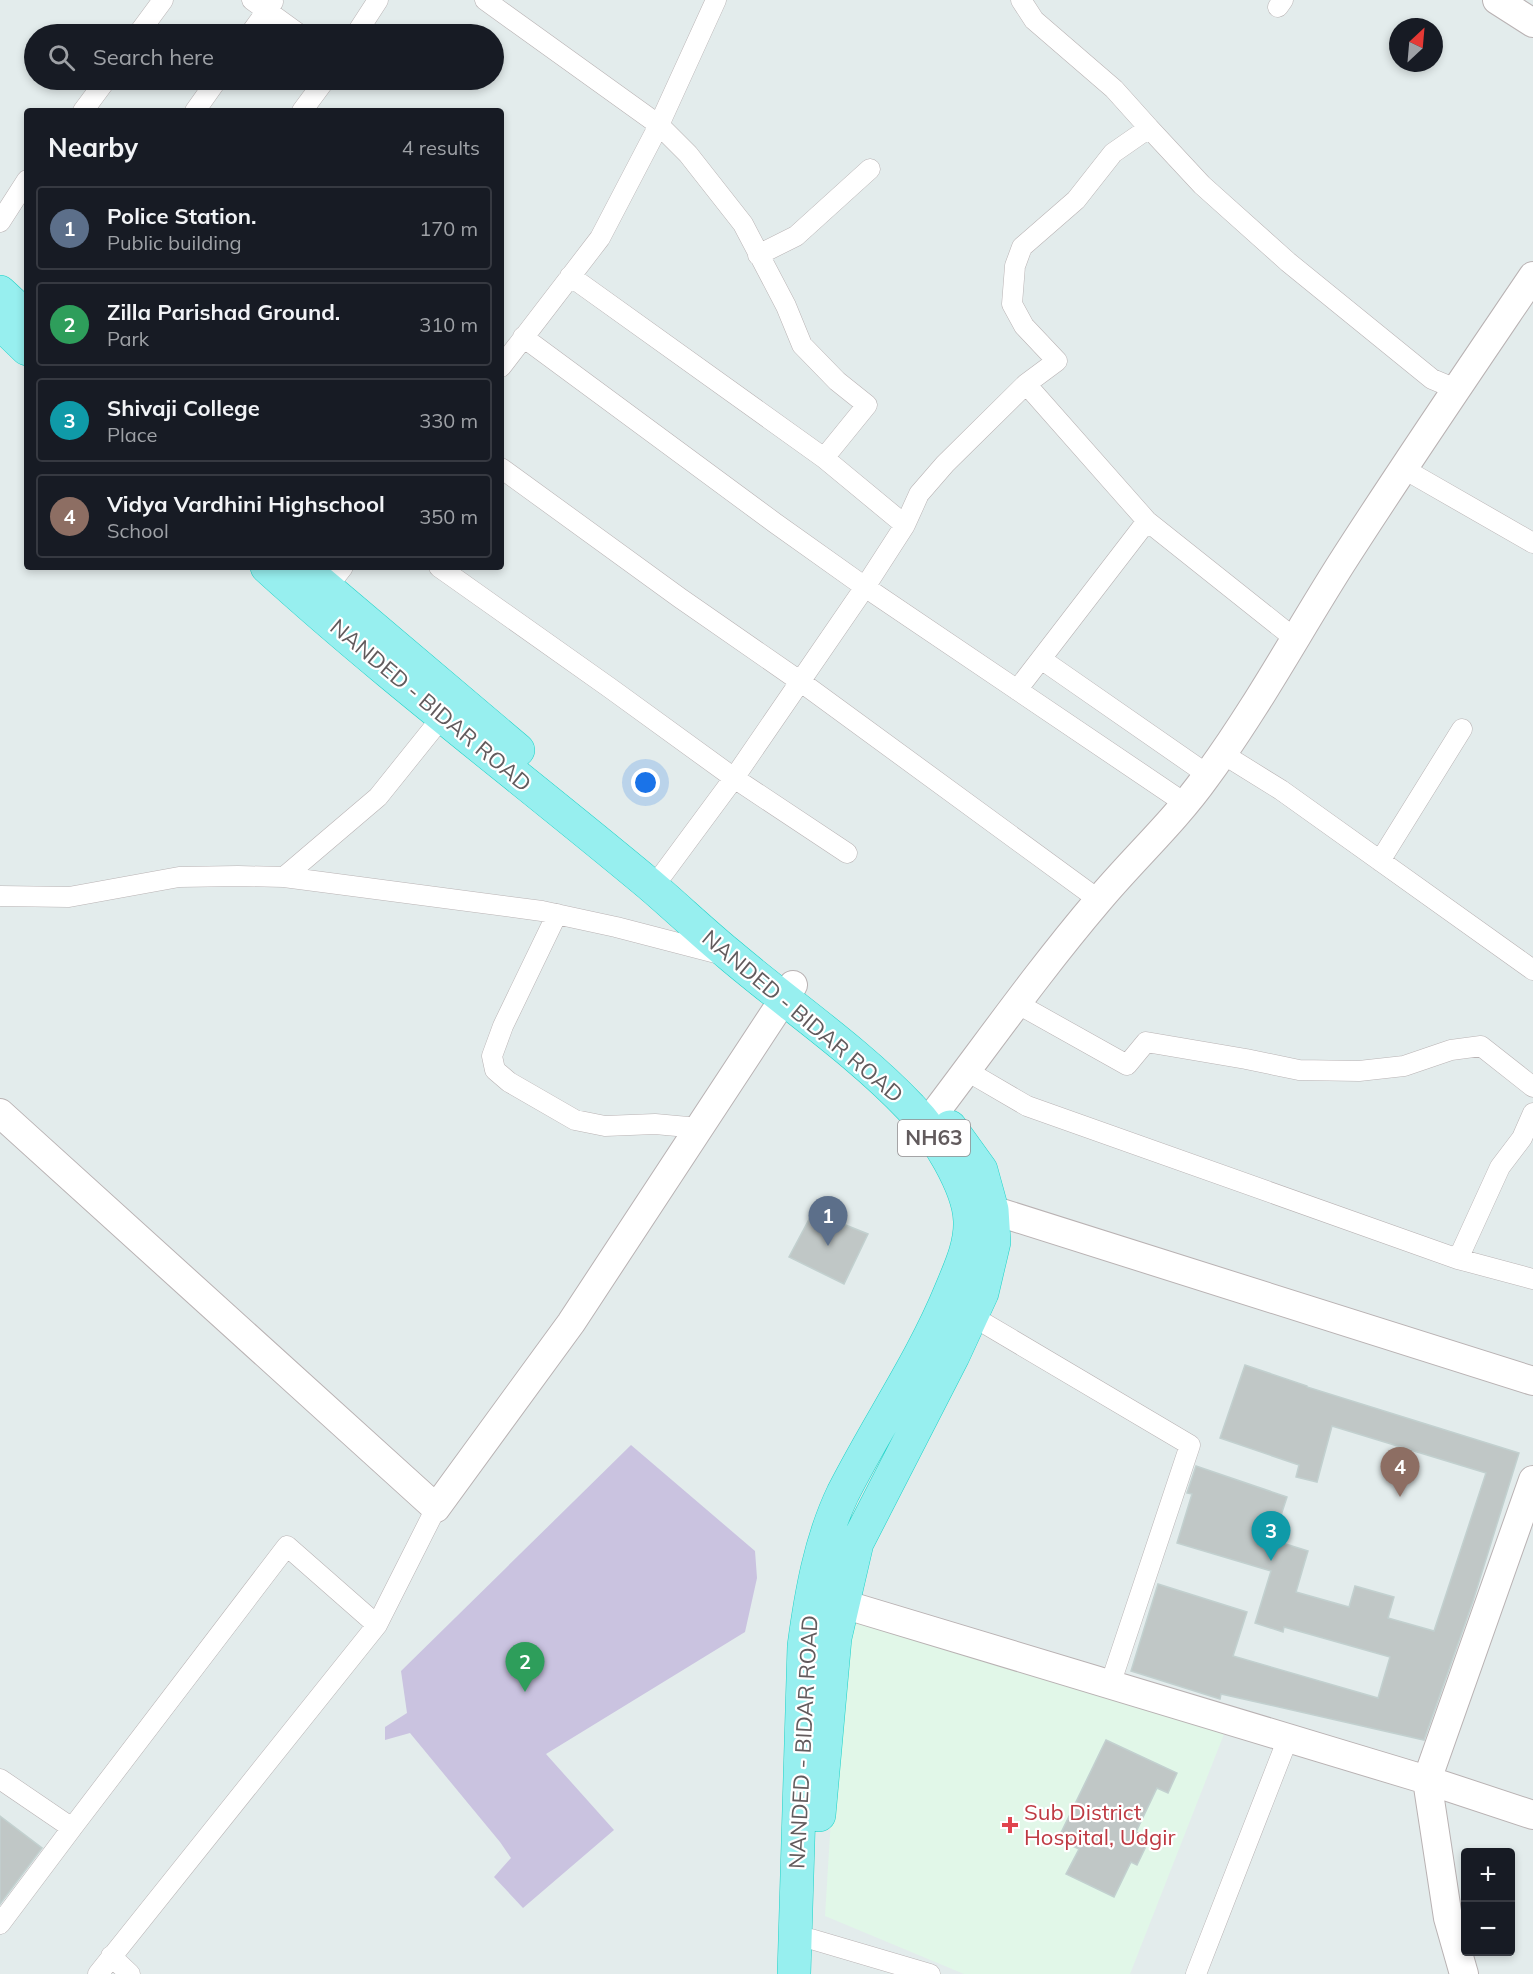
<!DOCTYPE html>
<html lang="en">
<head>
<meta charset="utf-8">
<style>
  body { margin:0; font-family:Mulish,sans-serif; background:#242831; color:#f1f3f6 }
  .controls { position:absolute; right:18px; bottom:18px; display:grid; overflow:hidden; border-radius:6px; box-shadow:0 3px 9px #0003 }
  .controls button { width:54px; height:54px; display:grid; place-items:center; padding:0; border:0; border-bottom:2px solid #363941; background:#171b24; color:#f1f3f6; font:30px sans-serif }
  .compass { position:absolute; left:1389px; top:18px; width:54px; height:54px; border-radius:50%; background:#171b24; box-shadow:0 3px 9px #0003; rotate:26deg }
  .you { position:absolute; left:646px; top:783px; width:21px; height:21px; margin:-15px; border:4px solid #fff; border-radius:50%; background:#1a73e8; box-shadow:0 0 0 9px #1a73e833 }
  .badge { display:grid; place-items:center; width:39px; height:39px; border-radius:50%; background:#1a73e8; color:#fff; font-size:20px; font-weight:700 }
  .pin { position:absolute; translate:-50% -50px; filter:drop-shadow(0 2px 3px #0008) }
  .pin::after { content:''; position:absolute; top:32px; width:21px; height:18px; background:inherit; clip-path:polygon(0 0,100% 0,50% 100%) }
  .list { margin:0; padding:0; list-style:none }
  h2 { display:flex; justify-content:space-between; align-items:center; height:78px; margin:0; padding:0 24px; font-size:26px }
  h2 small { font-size:20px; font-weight:400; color:#9ea1a6 }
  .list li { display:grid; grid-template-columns:39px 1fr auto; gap:18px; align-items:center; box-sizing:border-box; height:84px; margin:0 12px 12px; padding:0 12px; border:2px solid #363941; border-radius:6px }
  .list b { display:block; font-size:22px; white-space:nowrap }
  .list p { margin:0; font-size:20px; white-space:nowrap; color:#9ea1a6 }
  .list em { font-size:20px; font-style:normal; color:#9ea1a6 }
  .icon { flex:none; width:33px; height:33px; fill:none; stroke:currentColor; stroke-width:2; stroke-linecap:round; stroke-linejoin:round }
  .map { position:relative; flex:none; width:1533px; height:1974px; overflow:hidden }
  .search { position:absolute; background:#171b24; box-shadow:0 3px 9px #0003; left:24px; top:24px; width:480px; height:66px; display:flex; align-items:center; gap:15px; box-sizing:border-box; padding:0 21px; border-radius:33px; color:#9ea1a6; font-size:22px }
  .panel { position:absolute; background:#171b24; box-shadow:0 3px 9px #0003; left:24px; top:108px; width:480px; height:462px; border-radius:6px }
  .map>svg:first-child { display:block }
  .medical { fill:#e1f7e8 }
  .green { fill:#cac3e0 }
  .building { fill:#c0c7c6; stroke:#c2d0cf; stroke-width:1.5 }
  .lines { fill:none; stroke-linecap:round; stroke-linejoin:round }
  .street-casing { stroke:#b9b3b4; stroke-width:21 }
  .secondary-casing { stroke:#b9b2b3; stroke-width:30 }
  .highway-casing { stroke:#1dd2c7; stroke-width:34 }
  .street { stroke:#fff; stroke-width:20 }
  .secondary { stroke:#fff; stroke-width:28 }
  .highway { stroke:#97efef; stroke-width:33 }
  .health-dot { fill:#e0444e; stroke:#fff; stroke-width:2 }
  .labels { text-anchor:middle; stroke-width:4.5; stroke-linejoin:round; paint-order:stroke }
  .shield { fill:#fff; stroke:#918c8e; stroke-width:1.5 }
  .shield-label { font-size:21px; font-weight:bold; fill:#625b5d }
  .street-label { font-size:22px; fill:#625b5d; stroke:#fff }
  .health-label { font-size:22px; fill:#be3a42; stroke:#fff; text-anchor:start }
</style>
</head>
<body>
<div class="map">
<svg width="1533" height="1974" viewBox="0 0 1533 1974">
  <rect width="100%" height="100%" fill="#e3ecec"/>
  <!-- medical -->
  <path class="medical" d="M 850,1615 L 965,1648 L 1224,1734 L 1130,1974 L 964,1974 L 825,1916 L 842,1640 Z"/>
  <!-- green -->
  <path class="green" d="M 631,1445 L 755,1551 L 757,1578 L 745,1632 L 546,1754 L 614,1830 L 523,1908 L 494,1877 L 511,1858 L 500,1842 L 410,1733 L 385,1740 L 385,1727 L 407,1713 L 401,1671 Z"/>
  <!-- building -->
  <path class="building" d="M 813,1212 L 868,1234 L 844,1284 L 789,1257 Z
    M 1245,1365 L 1307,1386 L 1307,1387 L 1519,1453 L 1473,1601 L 1424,1740 L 1221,1694 L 1220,1699 L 1131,1671 L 1158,1584 L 1247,1612 L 1233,1656 L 1378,1698 L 1390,1657 L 1284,1627 L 1283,1632 L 1255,1623 L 1271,1571 L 1177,1543 L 1192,1494 L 1187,1493 L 1196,1466 L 1287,1497 L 1273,1540 L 1308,1551 L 1296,1592 L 1349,1607 L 1355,1586 L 1394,1597 L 1388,1618 L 1434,1631 L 1486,1473 L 1332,1426 L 1317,1482 L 1296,1477 L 1299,1465 L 1220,1438 Z
    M 1106,1740 L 1177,1773 L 1168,1793 L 1157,1788 L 1136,1832 L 1150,1838 L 1137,1865 L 1131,1862 L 1114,1897 L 1066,1874 L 1079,1849 L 1058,1839 Z
    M 0,1816 L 42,1848 L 0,1904 Z"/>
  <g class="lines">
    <defs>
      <path id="street" d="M 252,0 L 299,34
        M 485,0 L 659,125 L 688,154 L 743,224 L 786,306 L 802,345 L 837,381 L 867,405 L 824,458 L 905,525 L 865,587 L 1186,804
        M 1021,0 L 1034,20 L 1114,89 L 1149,128
        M 1278,7 L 1283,0
        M 138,34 L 163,0
        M 250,34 L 273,2
        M 356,34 L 378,0
        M 83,111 L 106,80
        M 195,111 L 217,80
        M 302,111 L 325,80
        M 0,222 L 27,180
        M 758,255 L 796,236 L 870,169
        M 570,276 L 824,458
        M 523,337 L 775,523 L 865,587 L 734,778 L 847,853
        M 501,367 L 600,238 L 659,125 L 716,0
        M 1026,384 L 1147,521 L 1294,638
        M 501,468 L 680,598 L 801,682 L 1099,900
        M 1404,469 L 1533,543
        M 905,525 L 919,494 L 945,464 L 1026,384 L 1057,361 L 1024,326 L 1012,304 L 1015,266 L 1022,247 L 1076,200 L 1113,153 L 1149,128 L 1202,185 L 1288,262 L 1432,379 L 1456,389
        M 439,567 L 610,688 L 734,778 L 663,874
        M 321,595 L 343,567
        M 1041,659 L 1208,775
        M 1017,690 L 1147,521
        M 1223,754 L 1281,790 L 1533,970
        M 1380,861 L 1462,729
        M 284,877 L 378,797 L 443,716 L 451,710
        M 0,896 L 69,897 L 179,877 L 238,876 L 284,877 L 542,911 L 616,927 L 720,954
        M 557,914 L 503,1026 L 492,1056 L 495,1070 L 509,1082 L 575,1120 L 605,1126 L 655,1124 L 699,1128
        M 1018,1004 L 1127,1065 L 1146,1042 L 1246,1059 L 1299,1070 L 1359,1071 L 1404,1066 L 1451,1050 L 1481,1046 L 1533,1087
        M 967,1071 L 1027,1106 L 1458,1259 L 1533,1279
        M 1458,1259 L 1500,1167 L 1522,1138 L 1533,1113
        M 972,1316 L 1190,1445 L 1110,1685
        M 0,1779 L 72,1828 L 287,1546 L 377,1625
        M 0,1924 L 72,1828
        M 811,1939 L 930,1974
        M 111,1956 L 130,1974
        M 98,1974 L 377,1625 L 436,1508
        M 1196,1974 L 1288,1738"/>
      <path id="secondary" d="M 1497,0 L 1533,23
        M 937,1110 C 990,1040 1041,968 1098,901 C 1133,859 1174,822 1206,777 C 1256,709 1296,635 1341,564 C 1403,467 1468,372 1533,276
        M 0,1113 L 436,1508 L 571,1323 L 793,985
        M 992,1210 L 1533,1381
        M 843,1604 L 1427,1780 L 1533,1815
        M 1464,1974 L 1448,1918 L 1427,1780 L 1533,1480"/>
      <path id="highway" d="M 0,292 L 27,317
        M 0,323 L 27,349
        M 267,567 C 389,678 522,778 649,884 C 676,907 702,932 730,955 C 790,1006 857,1051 911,1108 C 935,1132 969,1187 970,1221 C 971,1245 960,1268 951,1290 C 922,1361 878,1424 843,1493 C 820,1541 811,1594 804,1646 L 794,1974
        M 302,567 L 518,750
        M 819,1815 L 835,1638 L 857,1543 L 953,1356 L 982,1293 L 994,1242 L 992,1210 L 981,1170 L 950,1127"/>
    </defs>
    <!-- street casing -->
    <use href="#street" class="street-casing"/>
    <!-- secondary casing -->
    <use href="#secondary" class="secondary-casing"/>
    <!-- highway casing -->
    <use href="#highway" class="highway-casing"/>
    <!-- street -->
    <use href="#street" class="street"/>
    <!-- secondary -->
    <use href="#secondary" class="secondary"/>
    <!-- highway -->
    <use href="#highway" class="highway"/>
  </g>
  <!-- markers -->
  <path class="health-dot" d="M1007 1816h6v6h6v6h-6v6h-6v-6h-6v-6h6z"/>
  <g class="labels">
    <!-- shield labels -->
    <rect class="shield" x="898" y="1120" width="72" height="36" rx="4.5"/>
    <g class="shield-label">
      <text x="934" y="1145">NH63</text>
    </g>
    <!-- street labels -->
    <g class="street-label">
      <text transform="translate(431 705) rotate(40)" y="8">NANDED - BIDAR ROAD</text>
      <text transform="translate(803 1016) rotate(40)" y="8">NANDED - BIDAR ROAD</text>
      <text transform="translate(803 1742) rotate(-87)" y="8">NANDED - BIDAR ROAD</text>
    </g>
    <!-- health labels -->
    <g class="health-label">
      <text x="1024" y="1820">Sub District<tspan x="1024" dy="25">Hospital, Udgir</tspan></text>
    </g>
  </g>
</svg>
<div class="controls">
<button>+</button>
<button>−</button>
</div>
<svg class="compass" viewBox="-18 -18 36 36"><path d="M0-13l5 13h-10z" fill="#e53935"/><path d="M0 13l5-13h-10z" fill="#9ea1a6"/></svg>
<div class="you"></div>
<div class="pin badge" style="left:828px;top:1246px;background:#5c6f8a">1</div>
<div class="pin badge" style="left:525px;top:1692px;background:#2e9e5b">2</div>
<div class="pin badge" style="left:1271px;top:1561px;background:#0f9aa8">3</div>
<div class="pin badge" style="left:1400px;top:1497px;background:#8d6e63">4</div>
<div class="search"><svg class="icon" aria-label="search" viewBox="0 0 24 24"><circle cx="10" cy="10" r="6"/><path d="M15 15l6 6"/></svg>Search here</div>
<section class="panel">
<h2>Nearby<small>4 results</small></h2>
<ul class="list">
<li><span class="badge" style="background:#5c6f8a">1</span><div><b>Police Station.</b><p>Public building</p></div><em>170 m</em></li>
<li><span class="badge" style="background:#2e9e5b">2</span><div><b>Zilla Parishad Ground.</b><p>Park</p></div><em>310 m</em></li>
<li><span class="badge" style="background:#0f9aa8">3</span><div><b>Shivaji College</b><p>Place</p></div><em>330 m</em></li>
<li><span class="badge" style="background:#8d6e63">4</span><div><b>Vidya Vardhini Highschool</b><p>School</p></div><em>350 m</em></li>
</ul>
</section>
</div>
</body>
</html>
